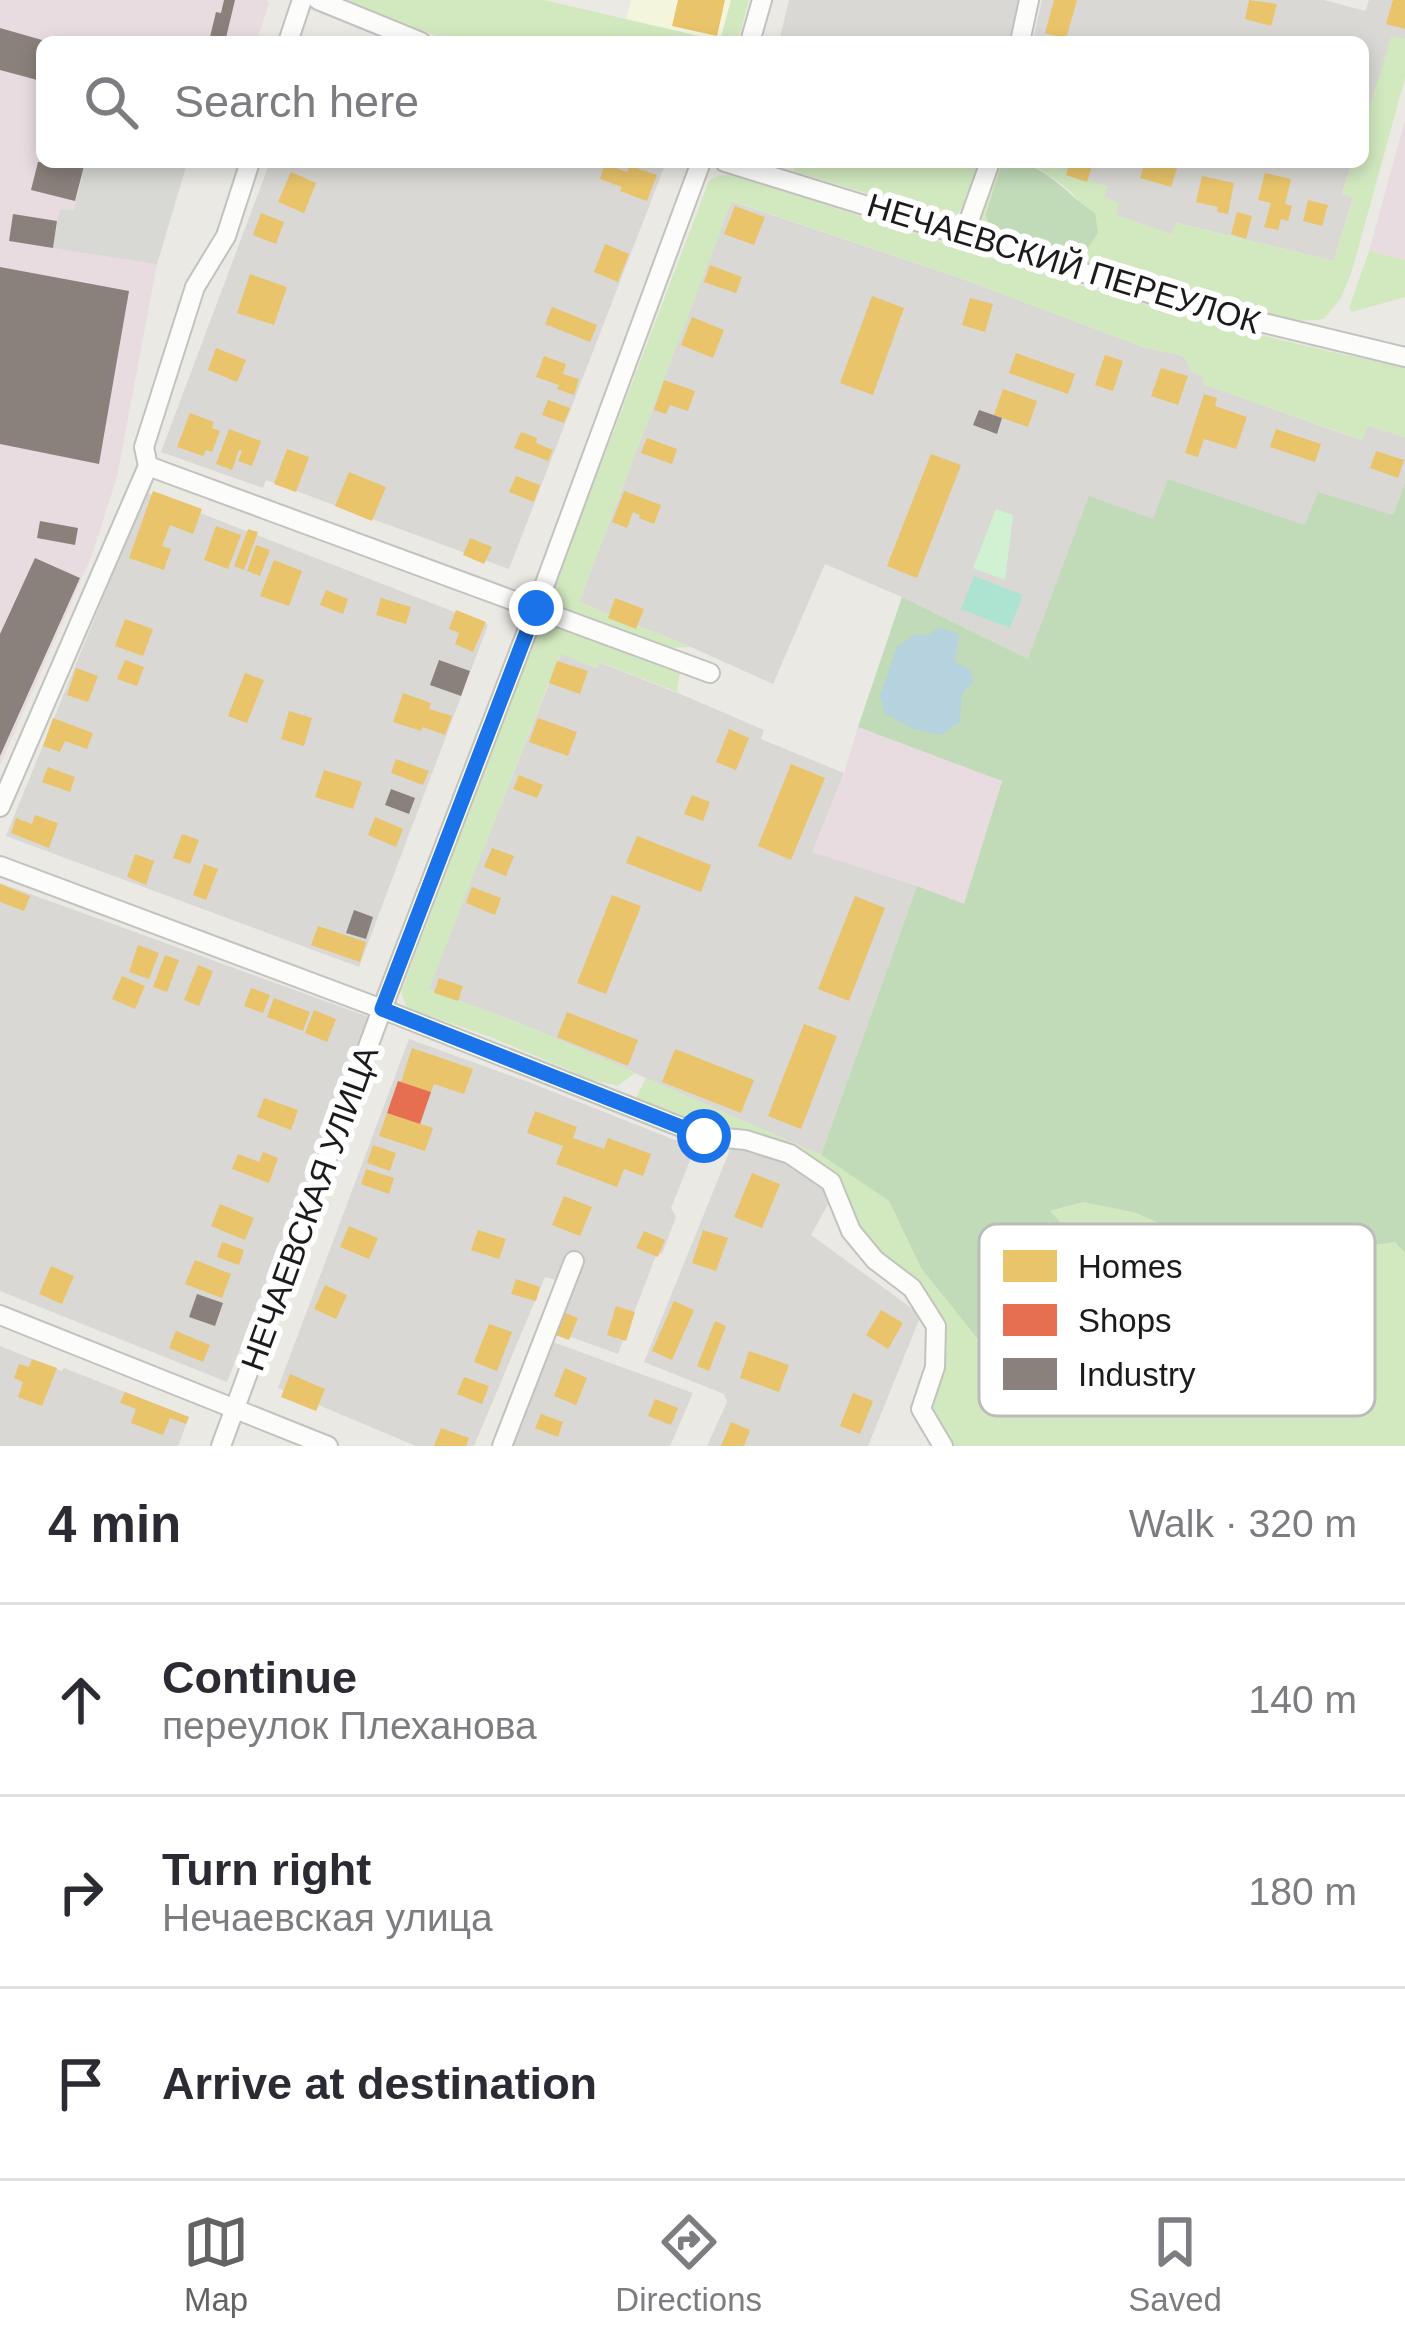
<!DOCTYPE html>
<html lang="en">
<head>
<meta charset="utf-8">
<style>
  body { margin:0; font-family:Helvetica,sans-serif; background:#f7f7f7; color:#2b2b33 }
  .stop { position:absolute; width:36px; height:36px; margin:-27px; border:9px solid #1a73e8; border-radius:50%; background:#fff }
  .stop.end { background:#1a73e8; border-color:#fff; box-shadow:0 3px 12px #0008 }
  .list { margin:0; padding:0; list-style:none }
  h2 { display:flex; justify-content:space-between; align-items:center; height:156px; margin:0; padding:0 48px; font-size:51px }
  h2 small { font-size:39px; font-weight:400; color:#7c7c81 }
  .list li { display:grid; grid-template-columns:78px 1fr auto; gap:36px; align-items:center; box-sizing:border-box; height:192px; padding:0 48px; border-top:3px solid #e1e1e2 }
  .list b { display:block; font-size:45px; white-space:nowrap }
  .list p { margin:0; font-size:39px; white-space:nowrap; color:#7c7c81 }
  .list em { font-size:39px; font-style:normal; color:#7c7c81 }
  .icon { flex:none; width:66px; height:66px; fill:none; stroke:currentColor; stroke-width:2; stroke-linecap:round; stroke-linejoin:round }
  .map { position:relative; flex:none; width:1405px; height:1446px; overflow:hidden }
  .search { position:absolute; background:#fff; box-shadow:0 6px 18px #0003; left:36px; right:36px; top:36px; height:132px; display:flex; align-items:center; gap:30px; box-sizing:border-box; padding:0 42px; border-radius:18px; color:#7c7c81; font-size:45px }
  .sheet { height:732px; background:#fff }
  nav { display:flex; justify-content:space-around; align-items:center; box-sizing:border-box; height:168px; border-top:3px solid #e1e1e2; background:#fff; font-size:33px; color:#7c7c81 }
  nav a { display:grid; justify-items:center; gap:6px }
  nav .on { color:#636361 }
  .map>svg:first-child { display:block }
  .residential { fill:#d9d8d5 }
  .industrial { fill:#e8dce1 }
  .education { fill:#f3f5dc }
  .grass { fill:#d2e9c0 }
  .forest { fill:#c1dab8 }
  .park { fill:#d0f2d3 }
  .pitch { fill:#ade4d1 }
  .parking { fill:#d8d8d5 }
  .water { fill:#b6d2de }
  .homes { fill:#e9c46a }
  .shops { fill:#e76f51 }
  .industry { fill:#8a817c }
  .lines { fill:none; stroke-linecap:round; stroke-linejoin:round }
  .minor-casing { stroke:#c2c2bf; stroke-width:22 }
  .minor { stroke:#fcfcfb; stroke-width:18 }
  .route { stroke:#1a73e8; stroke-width:15 }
  .labels { text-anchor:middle; stroke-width:12; stroke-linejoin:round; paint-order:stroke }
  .street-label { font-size:33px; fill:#1b1b1b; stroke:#fff }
  .key { fill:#fff; stroke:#bbb; stroke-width:3 }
  .key-label { font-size:33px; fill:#1b1b1b }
</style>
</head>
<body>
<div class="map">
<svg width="1405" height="1446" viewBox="0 0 1405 1446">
  <rect width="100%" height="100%" fill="#eae9e3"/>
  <!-- residential -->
  <path class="residential" d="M 789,0 L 1022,0 L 1013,42 L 779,42 Z
    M 1042,0 L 1324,0 L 1365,11 L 1369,0 L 1405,0 L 1405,39 L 1392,37 L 1363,128 L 1363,42 L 1036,42 L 1033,40 Z
    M 270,162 L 657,162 L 665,165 L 509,569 L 266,480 L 263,488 L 161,452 Z
    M 1044,162 L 1352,162 L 1342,193 L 1353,197 L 1334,261 L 1177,223 L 1172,235 L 1115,215 L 1103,197 L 1066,175 L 1066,171 Z
    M 731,201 L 960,278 L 1143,347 L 1184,356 L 1192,372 L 1205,376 L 1203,384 L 1338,432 L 1362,440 L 1367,425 L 1405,437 L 1405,482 L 1393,515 L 1305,525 L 1168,479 L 1154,519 L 1028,659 L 902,597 L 825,564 L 773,684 L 691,647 L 579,602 Z
    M 146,492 L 488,625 L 359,967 L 6,836 Z
    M 561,653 L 596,668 L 599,662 L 685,696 L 764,730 L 761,739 L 844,773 L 813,851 L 917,886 L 821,1155 L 532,1028 L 428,989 Z
    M 0,883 L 369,1017 L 227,1382 L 0,1291 Z
    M 409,1039 L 531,1083 L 695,1148 L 671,1208 L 676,1217 L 662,1254 L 657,1253 L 618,1354 L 554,1331 L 584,1259 L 568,1252 L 556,1280 L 545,1277 L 474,1446 L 416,1446 L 278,1388 Z
    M 734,1140 L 837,1188 L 811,1235 L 921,1315 L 868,1446 L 707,1446 L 727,1402 L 724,1394 L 644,1362 Z
    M 550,1341 L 693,1393 L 670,1446 L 509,1446 Z
    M 0,1346 L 62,1371 L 64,1368 L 189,1417 L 178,1446 L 0,1446 Z"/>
  <!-- industrial -->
  <path class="industrial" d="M 0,0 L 267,0 L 269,4 L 256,42 L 42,42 L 42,162 L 188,162 L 157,264 L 117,477 L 92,555 L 0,765 Z
    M 1405,120 L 1405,260 L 1369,251 Z
    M 858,727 L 1002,780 L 964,905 L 917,886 L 812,852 L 844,773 Z"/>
  <!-- education -->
  <path class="education" d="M 631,0 L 731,0 L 721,41 L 626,19 Z"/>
  <!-- grass -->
  <path class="grass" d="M 342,0 L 544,0 L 720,41 L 731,0 L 749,0 L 740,33 L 733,42 L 453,42 Z
    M 1392,36 L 1405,39 L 1405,78 L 1352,271 L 1341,298 L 1324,319 C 1276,326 1223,306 1177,292 C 1114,274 1051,254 988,234 L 977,223 L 994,162 L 1008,162 L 1000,169 L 985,216 L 991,227 L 1073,255 L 1084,254 L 1083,206 C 1069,187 1044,169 1022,162 L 1044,162 L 1067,171 L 1067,175 L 1108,186 L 1104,197 L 1119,203 L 1116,215 L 1171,234 L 1176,223 L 1334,261 L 1353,198 L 1342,194 L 1352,162 L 1363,162 L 1363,128 Z
    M 796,162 L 984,162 C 976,182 970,212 948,218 L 793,171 Z
    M 731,175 C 954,244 1175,323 1405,367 L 1405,437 L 1368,426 L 1362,440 L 1202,384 L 1204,376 L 1192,372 L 1184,356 L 1143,347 L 960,278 L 732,201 L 579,602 L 691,647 L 661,648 L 564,610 L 556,606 L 552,593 L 709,181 L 718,176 Z
    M 1369,251 L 1405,260 L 1405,297 L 1352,312 L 1349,308 Z
    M 550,623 L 674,667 L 680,672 L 677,692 L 600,662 L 597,668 L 560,654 L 429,989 L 532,1028 L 635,1073 L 618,1086 L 592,1080 L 493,1038 L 411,1009 L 406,1006 L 401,992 L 537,633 Z
    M 646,1078 L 821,1155 L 889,1201 L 921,1268 L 989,1353 L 1044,1389 L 1064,1388 L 1101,1371 L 1089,1254 L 1048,1212 L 1083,1202 L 1136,1213 L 1165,1226 L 1280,1260 L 1396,1242 L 1405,1253 L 1405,1446 L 949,1446 L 932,1414 L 945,1350 L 945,1335 L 937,1313 L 866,1243 L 848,1209 L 783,1145 L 737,1128 L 710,1127 L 636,1098 Z"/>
  <!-- forest -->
  <path class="forest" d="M 1008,162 C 1046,162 1066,195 1095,213 L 1098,233 L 1084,254 L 1073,255 L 991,227 L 985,216 L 1000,169 Z
    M 1168,479 L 1305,525 L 1318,492 L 1393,515 L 1405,482 L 1405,1253 L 1395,1242 L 1280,1260 L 1165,1226 L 1136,1213 L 1083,1202 L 1050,1211 L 1089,1254 L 1117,1313 L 1124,1352 L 1101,1371 L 1081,1381 L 1064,1388 L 1044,1389 L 989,1353 L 921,1268 L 889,1201 L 821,1155 L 917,886 L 964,904 L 1002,781 L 858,727 L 902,597 L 1028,659 L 1089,496 L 1153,519 Z"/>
  <!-- park -->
  <path class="park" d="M 996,509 L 1013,515 L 1005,580 L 973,568 Z"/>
  <!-- pitch -->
  <path class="pitch" d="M 974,576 L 1023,595 L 1010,628 L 961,609 Z"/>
  <!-- parking -->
  <path class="parking" d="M 86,162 L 187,162 L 157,264 L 53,248 L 60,209 L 74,210 Z"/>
  <!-- water -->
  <path class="water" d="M 939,627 L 959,634 L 955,661 L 971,671 L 973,682 L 962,694 L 960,722 L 941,735 L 913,729 L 885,714 L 880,696 L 897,647 L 913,635 L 929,635 Z"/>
  <!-- homes -->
  <path class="homes" d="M 678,0 L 725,0 L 717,36 L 672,26 Z
    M 1054,0 L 1077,0 L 1066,39 L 1045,33 Z
    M 1249,0 L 1277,4 L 1271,26 L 1245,19 Z
    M 1393,0 L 1405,0 L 1405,29 L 1386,24 Z
    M 1070,162 L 1093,162 L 1087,182 L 1066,175 Z
    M 1145,162 L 1179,162 L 1171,187 L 1140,178 Z
    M 605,164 L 627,172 L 630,166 L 657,175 L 647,201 L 620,191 L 622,187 L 600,179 Z
    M 291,172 L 316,183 L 304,213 L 278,202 Z
    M 1265,173 L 1291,179 L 1285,204 L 1292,206 L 1288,221 L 1281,219 L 1278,230 L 1264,227 L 1271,203 L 1258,200 Z
    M 1202,176 L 1234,183 L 1228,214 L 1217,212 L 1218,207 L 1196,202 Z
    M 1308,200 L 1328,205 L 1322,226 L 1303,221 Z
    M 735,206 L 765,217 L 754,245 L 724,234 Z
    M 1237,212 L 1252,216 L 1246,239 L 1231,234 Z
    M 261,213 L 284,222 L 276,244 L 253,235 Z
    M 605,244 L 629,254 L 618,282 L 594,272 Z
    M 710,265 L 742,277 L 736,293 L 704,282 Z
    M 250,274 L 287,287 L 274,325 L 237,313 Z
    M 872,296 L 904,308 L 873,395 L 840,383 Z
    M 970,298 L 993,304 L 985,332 L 962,325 Z
    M 552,307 L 597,325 L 590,342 L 545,324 Z
    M 692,317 L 724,330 L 713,358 L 681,345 Z
    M 216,348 L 246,360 L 237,382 L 208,370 Z
    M 1016,353 L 1075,374 L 1068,394 L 1009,373 Z
    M 1105,355 L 1123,361 L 1113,391 L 1095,385 Z
    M 544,356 L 566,364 L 563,374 L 579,379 L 574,395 L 557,389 L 559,385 L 536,377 Z
    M 1161,368 L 1188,376 L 1178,405 L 1151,396 Z
    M 664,380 L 695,391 L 688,411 L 670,405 L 666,414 L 654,410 Z
    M 1003,389 L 1037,401 L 1028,427 L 994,415 Z
    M 1204,394 L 1217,398 L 1215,406 L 1247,417 L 1236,449 L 1204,439 L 1198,457 L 1185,453 Z
    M 548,400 L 570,408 L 564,423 L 542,415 Z
    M 190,413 L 214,422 L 212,428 L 220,431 L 212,452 L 206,450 L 203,456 L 177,447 Z
    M 229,429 L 261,441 L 252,466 L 238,461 L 242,451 L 239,450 L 232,470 L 216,464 Z
    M 1276,429 L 1321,444 L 1315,462 L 1270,447 Z
    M 521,432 L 537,438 L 536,443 L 553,450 L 548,461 L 514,448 Z
    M 647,438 L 677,449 L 672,464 L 641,453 Z
    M 287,449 L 309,457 L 296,492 L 274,484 Z
    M 1376,451 L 1404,460 L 1398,478 L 1370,468 Z
    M 931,454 L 961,465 L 917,578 L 887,566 Z
    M 349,472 L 386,487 L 372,521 L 335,506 Z
    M 516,476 L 540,485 L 534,502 L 509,492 Z
    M 153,491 L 202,509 L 193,534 L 170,525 L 162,546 L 171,549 L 164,570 L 129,558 Z
    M 624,491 L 661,505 L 654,524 L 639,518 L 640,515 L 633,512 L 627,528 L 612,522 Z
    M 216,526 L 241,535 L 228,569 L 204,560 Z
    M 248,529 L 258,532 L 244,570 L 234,566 Z
    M 470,538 L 492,547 L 484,564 L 463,555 Z
    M 256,545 L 270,550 L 260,576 L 247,571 Z
    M 274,560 L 302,571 L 289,606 L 260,596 Z
    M 326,590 L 348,599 L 343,614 L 320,605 Z
    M 381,598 L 411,607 L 406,624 L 376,615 Z
    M 615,598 L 644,609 L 636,629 L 608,618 Z
    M 456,610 L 486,622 L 473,652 L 455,644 L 459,633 L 449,629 Z
    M 125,619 L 153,629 L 143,656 L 115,646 Z
    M 125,660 L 144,667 L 137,686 L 117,679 Z
    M 557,661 L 588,671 L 580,694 L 549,683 Z
    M 76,668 L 98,676 L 88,702 L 67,695 Z
    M 245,673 L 264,680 L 247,723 L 228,716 Z
    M 403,693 L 431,703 L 429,709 L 452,716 L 445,735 L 423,727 L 421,731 L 393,722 Z
    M 289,711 L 312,718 L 304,746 L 281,739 Z
    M 53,718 L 93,733 L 87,749 L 65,741 L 60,752 L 43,746 Z
    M 538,718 L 577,732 L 568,756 L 529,742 Z
    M 729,729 L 749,738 L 736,770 L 716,762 Z
    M 396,759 L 429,771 L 423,785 L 391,773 Z
    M 791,764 L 825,778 L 791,860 L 758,846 Z
    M 48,767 L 75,777 L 70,792 L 42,782 Z
    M 324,770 L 362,782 L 353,809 L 315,797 Z
    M 519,775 L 543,785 L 537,798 L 513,789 Z
    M 692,795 L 710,802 L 703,821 L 684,814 Z
    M 35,815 L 58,823 L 49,848 L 11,833 L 16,818 L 32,824 Z
    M 375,817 L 403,829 L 396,847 L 368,835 Z
    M 182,834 L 199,840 L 190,864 L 173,858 Z
    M 637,836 L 711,865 L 701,892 L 626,863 Z
    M 492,848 L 514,856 L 506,876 L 484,867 Z
    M 135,854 L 154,861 L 146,885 L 127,877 Z
    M 204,864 L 218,869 L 206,900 L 193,895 Z
    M 0,884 L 30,896 L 24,911 L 0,902 Z
    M 472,887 L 501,898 L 495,915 L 466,903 Z
    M 612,895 L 641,906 L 606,994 L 577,983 Z
    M 855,896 L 885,908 L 849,1001 L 818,989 Z
    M 318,926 L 366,942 L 360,962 L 311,945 Z
    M 138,945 L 159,953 L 149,979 L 129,972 Z
    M 165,955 L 179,960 L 167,992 L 153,987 Z
    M 198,965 L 213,971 L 199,1006 L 184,1000 Z
    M 122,976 L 145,986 L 135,1009 L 112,999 Z
    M 439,978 L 463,986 L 458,1001 L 434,993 Z
    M 251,988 L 270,995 L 263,1013 L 244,1006 Z
    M 274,998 L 310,1012 L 303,1031 L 267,1017 Z
    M 314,1010 L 336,1019 L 327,1042 L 305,1033 Z
    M 567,1012 L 638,1040 L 628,1066 L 557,1037 Z
    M 804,1024 L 837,1036 L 801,1129 L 768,1116 Z
    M 412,1048 L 473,1069 L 464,1094 L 434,1084 L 431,1092 L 401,1082 Z
    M 675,1049 L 754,1080 L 741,1113 L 662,1082 Z
    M 264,1098 L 298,1110 L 291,1130 L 257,1117 Z
    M 535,1111 L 577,1127 L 573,1138 L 604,1149 L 608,1138 L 651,1154 L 643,1176 L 624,1169 L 617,1187 L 556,1164 L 563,1146 L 527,1133 Z
    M 387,1113 L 433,1128 L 425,1151 L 379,1136 Z
    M 373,1145 L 396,1153 L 390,1171 L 367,1163 Z
    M 263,1152 L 278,1158 L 269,1183 L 232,1169 L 238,1154 L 259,1162 Z
    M 366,1169 L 394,1178 L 389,1194 L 361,1184 Z
    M 752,1173 L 780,1184 L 762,1228 L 734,1217 Z
    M 564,1196 L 592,1207 L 580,1236 L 552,1225 Z
    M 220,1204 L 254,1218 L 245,1240 L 211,1226 Z
    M 349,1226 L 378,1238 L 369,1259 L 340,1247 Z
    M 478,1230 L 506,1239 L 499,1259 L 471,1250 Z
    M 703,1230 L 728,1238 L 716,1271 L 692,1263 Z
    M 644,1231 L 665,1240 L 658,1257 L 636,1248 Z
    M 222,1242 L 244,1250 L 239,1265 L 217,1257 Z
    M 195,1260 L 231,1274 L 222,1298 L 185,1284 Z
    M 51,1266 L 74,1276 L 62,1304 L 39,1294 Z
    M 516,1279 L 540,1287 L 536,1301 L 511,1294 Z
    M 325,1285 L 347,1295 L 336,1319 L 314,1309 Z
    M 674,1301 L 694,1310 L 672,1360 L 652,1351 Z
    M 616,1306 L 635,1312 L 626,1341 L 607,1335 Z
    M 881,1310 L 903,1323 L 888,1349 L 866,1335 Z
    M 561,1311 L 578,1318 L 569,1340 L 553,1334 Z
    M 715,1321 L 726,1326 L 709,1371 L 697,1366 Z
    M 489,1324 L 512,1332 L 497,1371 L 474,1362 Z
    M 176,1331 L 210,1345 L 203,1362 L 169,1348 Z
    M 749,1351 L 789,1365 L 779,1392 L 740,1378 Z
    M 32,1359 L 57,1368 L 42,1406 L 18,1397 L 23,1382 L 14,1378 L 19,1364 L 29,1367 Z
    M 565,1368 L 587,1378 L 576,1405 L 554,1396 Z
    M 290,1374 L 325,1389 L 316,1411 L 281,1397 Z
    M 464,1377 L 489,1386 L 482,1404 L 457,1394 Z
    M 125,1392 L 189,1417 L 186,1424 L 170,1418 L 163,1435 L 131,1423 L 136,1409 L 120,1403 Z
    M 853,1393 L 873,1401 L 860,1434 L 840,1426 Z
    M 655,1399 L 678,1408 L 671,1425 L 648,1416 Z
    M 541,1414 L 563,1422 L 558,1437 L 535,1428 Z
    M 731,1422 L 750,1430 L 744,1446 L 721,1446 Z
    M 441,1428 L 469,1438 L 466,1446 L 434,1446 Z"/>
  <!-- shops -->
  <path class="shops" d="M 398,1081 L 431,1092 L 420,1124 L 387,1113 Z"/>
  <!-- industry -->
  <path class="industry" d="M 224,0 L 235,0 L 225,42 L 209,41 L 216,12 L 221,13 Z
    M 0,28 L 42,40 L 41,81 L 0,70 Z
    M 38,162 L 85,162 L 75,201 L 31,190 Z
    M 13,214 L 57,221 L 53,248 L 9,241 Z
    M 0,267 L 129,291 L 99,464 L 0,444 Z
    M 979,410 L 1002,418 L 997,434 L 973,425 Z
    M 40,521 L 78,528 L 75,545 L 37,538 Z
    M 35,558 L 80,578 L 0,756 L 0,634 Z
    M 439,660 L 470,671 L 461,696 L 430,685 Z
    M 391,789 L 415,798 L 409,814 L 385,805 Z
    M 354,910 L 373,917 L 366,939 L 346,933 Z
    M 197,1294 L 223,1303 L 215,1326 L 189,1317 Z"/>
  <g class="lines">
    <defs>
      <path id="minor" d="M 318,0 L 421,42
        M 288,42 L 302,0
        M 750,42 L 762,0
        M 1020,42 L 1029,0
        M 725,162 L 1181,303 L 1405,357
        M 964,235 L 990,162
        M 148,466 L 710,673
        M 0,807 L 148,466 L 144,447 L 195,287 L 226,236 L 250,162
        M 0,866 L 382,1009 L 704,1136 L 746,1140 L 790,1154 L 831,1182 L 851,1231 L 875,1260 L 912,1288 L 936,1326 L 935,1367 L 921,1409 L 943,1446
        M 0,1315 L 328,1446
        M 221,1446 L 382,1009 L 536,608 L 701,162
        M 502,1446 L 574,1261"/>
    </defs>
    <!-- minor casing -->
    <use href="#minor" class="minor-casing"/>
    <!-- minor -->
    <use href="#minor" class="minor"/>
  </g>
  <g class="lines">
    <!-- route -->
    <path class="route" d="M 536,608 L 382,1009 L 704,1136"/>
  </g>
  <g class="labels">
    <!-- street labels -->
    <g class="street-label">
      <text transform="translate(1064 263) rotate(17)" y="12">НЕЧАЕВСКИЙ ПЕРЕУЛОК</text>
      <text transform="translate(309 1208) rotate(-70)" y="12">НЕЧАЕВСКАЯ УЛИЦА</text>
    </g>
  </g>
  <!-- legend -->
  <rect x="979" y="1224" width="396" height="192" rx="18" class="key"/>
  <rect x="1003" y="1250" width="54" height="32" fill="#e9c46a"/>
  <rect x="1003" y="1304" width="54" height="32" fill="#e76f51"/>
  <rect x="1003" y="1358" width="54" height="32" fill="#8a817c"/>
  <g class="key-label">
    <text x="1078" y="1278">Homes</text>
    <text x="1078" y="1332">Shops</text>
    <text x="1078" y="1386">Industry</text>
  </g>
</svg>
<div class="stop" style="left:704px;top:1136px"></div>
<div class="stop end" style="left:536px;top:608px"></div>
<div class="search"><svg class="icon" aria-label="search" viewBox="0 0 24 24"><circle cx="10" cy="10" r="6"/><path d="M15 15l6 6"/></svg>Search here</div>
</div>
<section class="sheet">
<h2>4 min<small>Walk · 320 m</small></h2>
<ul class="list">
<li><svg class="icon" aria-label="ahead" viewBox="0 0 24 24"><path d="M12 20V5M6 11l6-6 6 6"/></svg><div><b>Continue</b><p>переулок Плеханова</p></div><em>140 m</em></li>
<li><svg class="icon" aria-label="right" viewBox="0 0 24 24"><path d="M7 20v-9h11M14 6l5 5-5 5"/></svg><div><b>Turn right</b><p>Нечаевская улица</p></div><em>180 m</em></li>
<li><svg class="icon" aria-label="arrive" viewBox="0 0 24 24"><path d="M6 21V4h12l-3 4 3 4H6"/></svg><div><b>Arrive at destination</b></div></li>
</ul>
</section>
<nav>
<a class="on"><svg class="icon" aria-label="map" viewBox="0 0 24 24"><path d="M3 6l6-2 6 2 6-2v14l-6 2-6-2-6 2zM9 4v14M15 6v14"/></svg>Map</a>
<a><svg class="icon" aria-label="directions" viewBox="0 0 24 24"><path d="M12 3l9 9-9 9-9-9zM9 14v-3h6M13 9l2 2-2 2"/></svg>Directions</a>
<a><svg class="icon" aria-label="saved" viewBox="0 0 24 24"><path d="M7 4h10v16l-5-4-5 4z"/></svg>Saved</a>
</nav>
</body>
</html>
